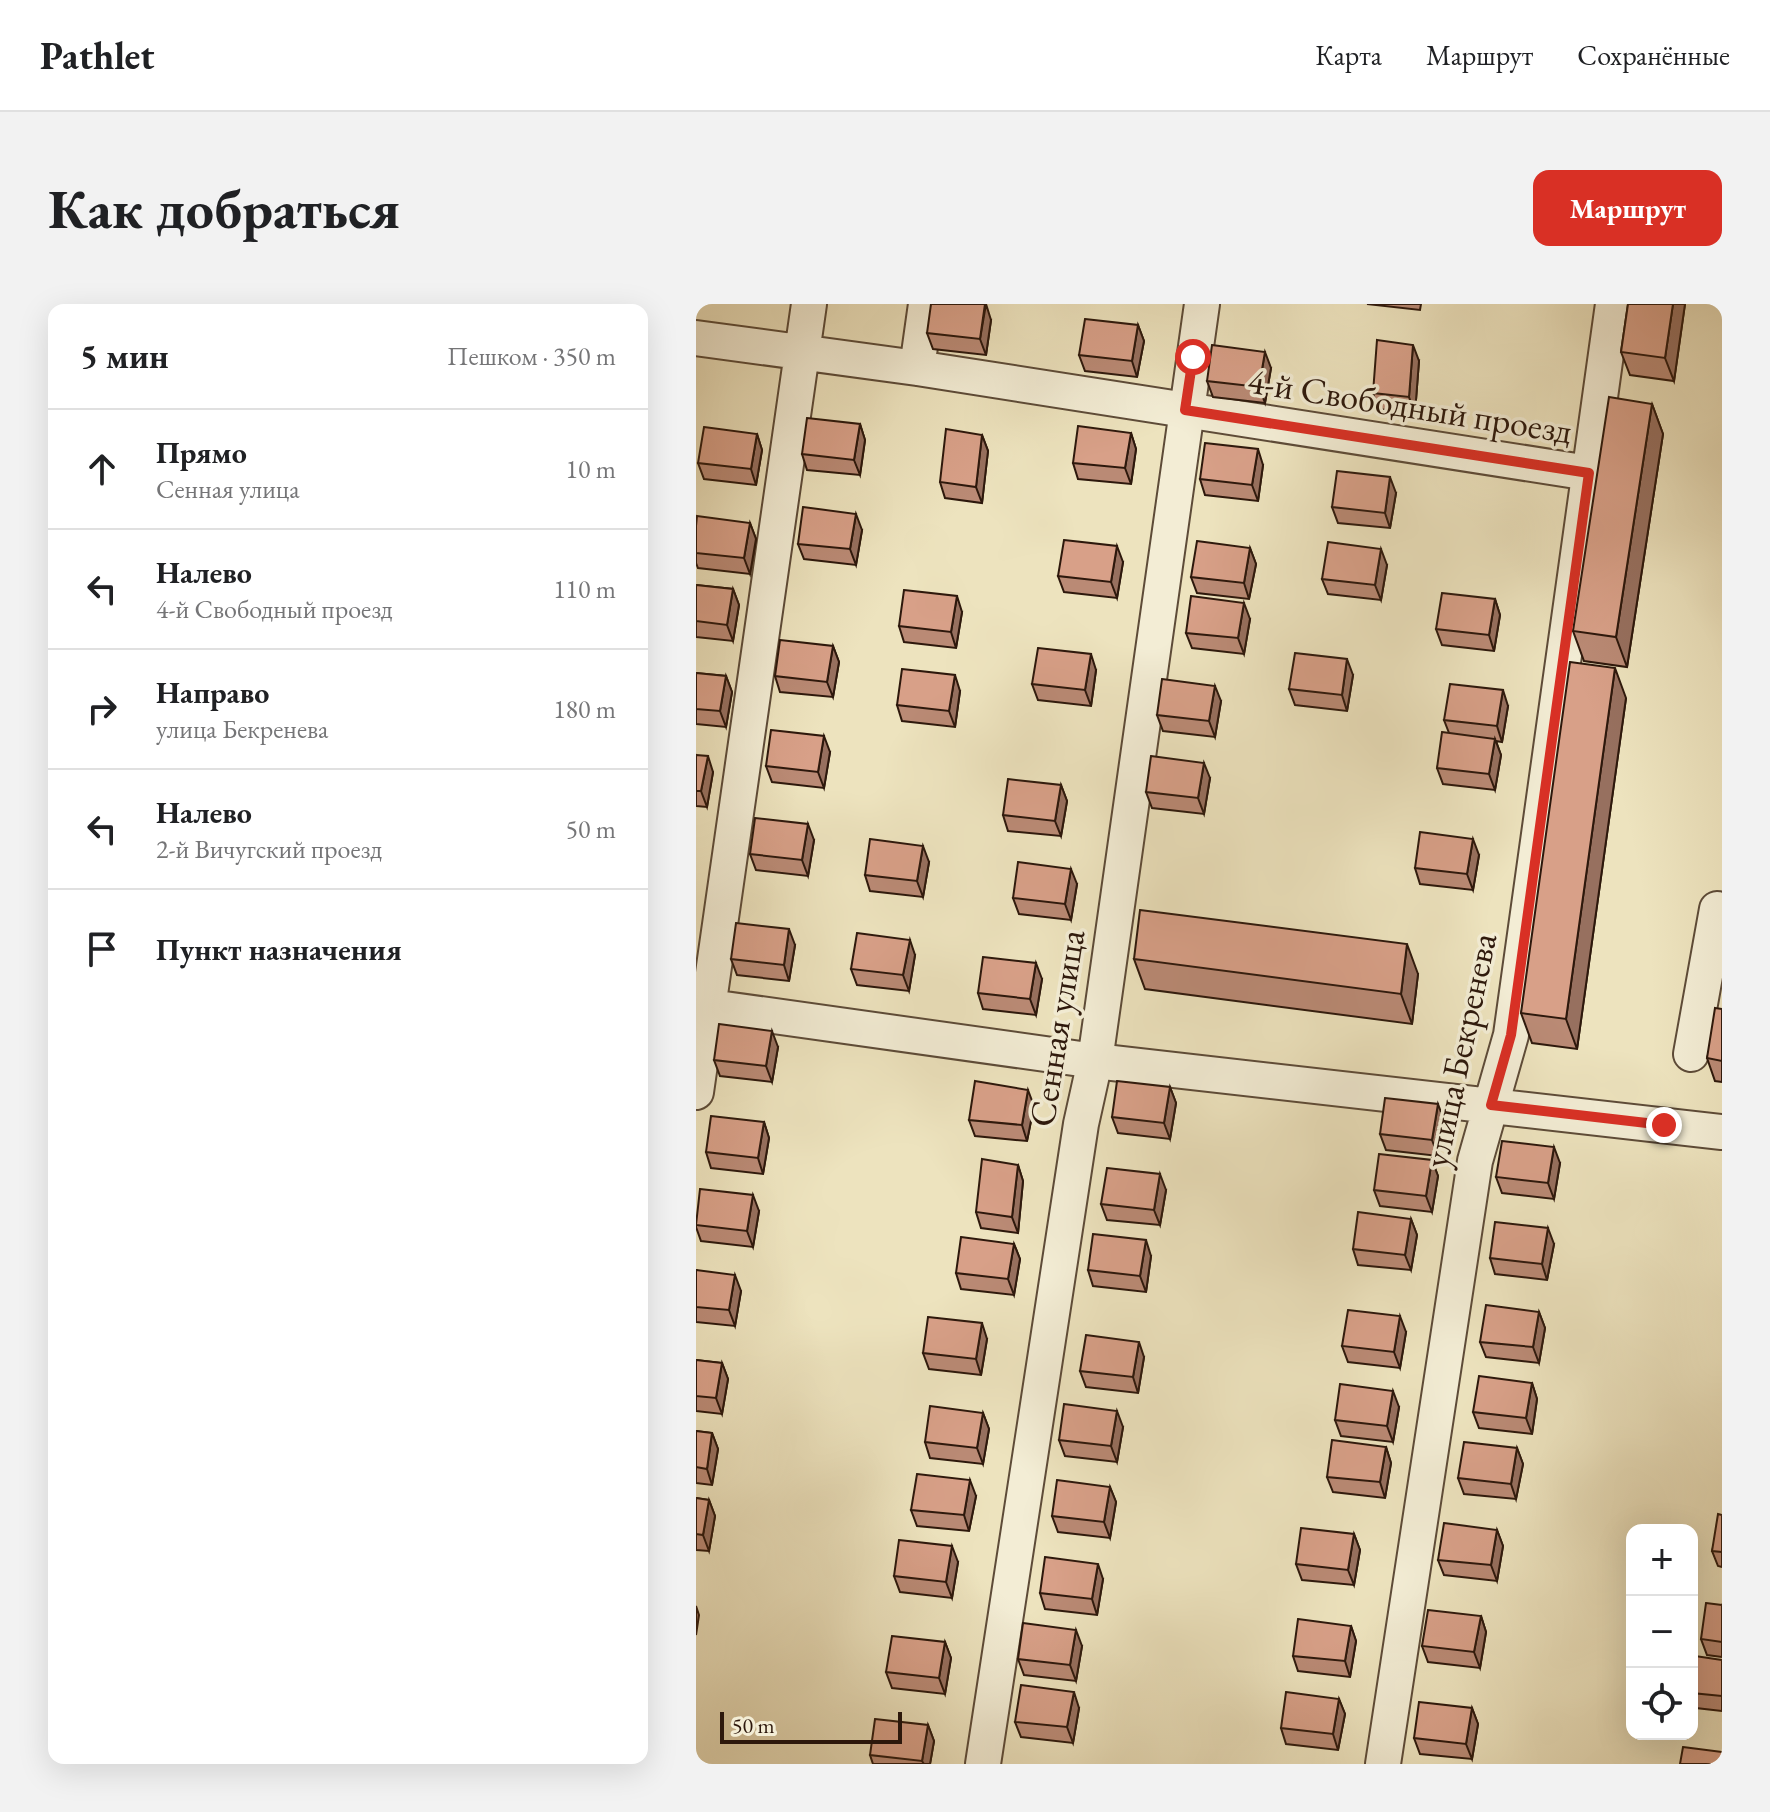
<!DOCTYPE html>
<html lang="ru">
<head>
<meta charset="utf-8">
<style>
  body { margin:0; font-family:"EB Garamond",serif; background:#f2f2f2; color:#202124 }
  .controls { position:absolute; right:24px; bottom:24px; display:grid; overflow:hidden; border-radius:16px; box-shadow:0 8px 32px #0002 }
  .controls button { width:72px; height:72px; display:grid; place-items:center; padding:0; border:0; border-bottom:2px solid #e0e0e0; background:#fff; color:#202124; font:40px sans-serif }
  .scale { position:absolute; left:24px; bottom:20px; width:182px; box-sizing:border-box; padding-left:8px; border:4px solid #2d180c; border-top:0; font-size:22px; line-height:28px; white-space:nowrap; color:#2d180c; -webkit-text-stroke:6px #f3edd5; paint-order:stroke }
  .stop { position:absolute; width:24px; height:24px; margin:-18px; border:6px solid #d93025; border-radius:50%; background:#fff }
  .stop.end { background:#d93025; border-color:#fff; box-shadow:0 2px 8px #0008 }
  .list { margin:0; padding:0; list-style:none }
  h2 { display:flex; justify-content:space-between; align-items:center; height:104px; margin:0; padding:0 32px; font-size:34px }
  h2 small { font-size:26px; font-weight:400; color:#757577 }
  .list li { display:grid; grid-template-columns:52px 1fr auto; gap:24px; align-items:center; box-sizing:border-box; height:120px; padding:0 32px; border-top:2px solid #e0e0e0 }
  .list b { display:block; font-size:30px; white-space:nowrap }
  .list p { margin:0; font-size:26px; white-space:nowrap; color:#757577 }
  .list em { font-size:26px; font-style:normal; color:#757577 }
  .icon { flex:none; width:44px; height:44px; fill:none; stroke:currentColor; stroke-width:2; stroke-linecap:round; stroke-linejoin:round }
  .map { position:relative; flex:none; width:1026px; height:1460px; overflow:hidden; border-radius:16px }
  header { display:flex; align-items:center; gap:48px; box-sizing:border-box; height:112px; padding:0 40px; background:#fff; border-bottom:2px solid #e0e0e0 }
  header strong { font-size:38px }
  nav { display:flex; gap:44px; margin-inline-start:auto; font-size:28px }
  .intro { display:flex; align-items:center; justify-content:space-between; box-sizing:border-box; height:192px; padding:0 48px }
  h1 { margin:0; font-size:56px }
  .button { padding:20px 36px; border-radius:16px; background:#d93025; color:#fff; font-size:28px; font-weight:700 }
  main { display:flex; gap:48px; padding:0 48px }
  aside { flex:1; background:#fff; border-radius:16px; box-shadow:0 8px 32px #0002 }
  .map>svg:first-child { display:block }
  .lines { fill:none; stroke-linecap:round; stroke-linejoin:round }
  .minor-casing { stroke:#5d4b38; stroke-width:38 }
  .minor { stroke:#f3edd5; stroke-width:34 }
  .wall { fill:#ba8a75; stroke:#2d180c; stroke-width:2 }
  .shaded-wall { fill:#97705f; stroke:#2d180c; stroke-width:2 }
  .building { fill:#d8a088; stroke:#2d180c; stroke-width:2 }
  .route { stroke:#d93025; stroke-width:10 }
  .labels { text-anchor:middle; stroke-width:7; stroke-linejoin:round; paint-order:stroke }
  .street-label { font-size:36px; fill:#2d180c; stroke:#f3edd5 }
</style>
</head>
<body>
<header>
<strong>Pathlet</strong>
<nav><a>Карта</a><a>Маршрут</a><a>Сохранённые</a></nav>
</header>
<div class="intro"><h1>Как добраться</h1><a class="button">Маршрут</a></div>
<main>
<aside>
<h2>5 мин<small>Пешком · 350 m</small></h2>
<ul class="list">
<li><svg class="icon" aria-label="ahead" viewBox="0 0 24 24"><path d="M12 20V5M6 11l6-6 6 6"/></svg><div><b>Прямо</b><p>Сенная улица</p></div><em>10 m</em></li>
<li><svg class="icon" aria-label="left" viewBox="0 0 24 24"><path d="M17 20v-9H6M10 6l-5 5 5 5"/></svg><div><b>Налево</b><p>4-й Свободный проезд</p></div><em>110 m</em></li>
<li><svg class="icon" aria-label="right" viewBox="0 0 24 24"><path d="M7 20v-9h11M14 6l5 5-5 5"/></svg><div><b>Направо</b><p>улица Бекренева</p></div><em>180 m</em></li>
<li><svg class="icon" aria-label="left" viewBox="0 0 24 24"><path d="M17 20v-9H6M10 6l-5 5 5 5"/></svg><div><b>Налево</b><p>2-й Вичугский проезд</p></div><em>50 m</em></li>
<li><svg class="icon" aria-label="arrive" viewBox="0 0 24 24"><path d="M6 21V4h12l-3 4 3 4H6"/></svg><div><b>Пункт назначения</b></div></li>
</ul>
</aside>
<div class="map">
<svg width="1026" height="1460" viewBox="0 0 1026 1460">
  <rect width="100%" height="100%" fill="#ede3be"/>
  <filter id="stains"><feTurbulence type="fractalNoise" baseFrequency=".0025" numOctaves="4"/><feColorMatrix values="0 0 0 0 .2 0 0 0 0 .09 0 0 0 0 .02 0 0 0 .5 -.17"/></filter>
  <radialGradient id="worn" r=".72"><stop offset=".6" stop-color="#630" stop-opacity="0"/><stop offset="1" stop-color="#630" stop-opacity=".3"/></radialGradient>
  <g class="lines">
    <defs>
      <path id="minor" d="M 0,34 L 221,64 L 893,169
        M 221,64 L 230,0
        M 0,701 L 399,757 L 1026,828
        M 995,750 L 1021,605 L 1026,606
        M 0,788 L 113,0
        M 287,1460 L 385,820 L 399,757 L 506,0
        M 687,1460 L 779,857 L 815,731 L 917,0"/>
    </defs>
    <!-- minor casing -->
    <use href="#minor" class="minor-casing"/>
    <!-- minor -->
    <use href="#minor" class="minor"/>
  </g>
  <!-- wall -->
  <path class="wall" d="M 671,0 L 725,0 L 724,6 Z
    M 932,0 L 989,0 L 978,77 L 934,71 L 925,48 Z
    M 295,16 L 290,51 L 237,45 L 231,29 Z
    M 442,21 L 448,37 L 441,73 L 389,67 L 383,51 Z
    M 723,57 L 719,109 L 682,105 L 677,89 Z
    M 575,64 L 569,99 L 517,93 L 511,77 Z
    M 956,100 L 967,130 L 931,363 L 888,357 L 877,327 Z
    M 164,120 L 169,136 L 164,171 L 111,166 L 106,150 Z
    M 435,129 L 440,145 L 435,180 L 382,175 L 377,159 Z
    M 61,130 L 66,146 L 60,181 L 8,175 L 2,159 Z
    M 286,131 L 292,147 L 286,199 L 249,194 L 244,178 Z
    M 567,161 L 562,197 L 509,191 L 504,175 Z
    M 700,189 L 694,224 L 642,219 L 636,203 Z
    M 54,219 L 60,235 L 54,270 L 2,264 L 0,259 L 0,222 Z
    M 166,226 L 160,261 L 108,255 L 102,240 Z
    M 554,244 L 560,260 L 553,295 L 501,289 L 495,273 Z
    M 427,258 L 421,294 L 368,288 L 362,272 Z
    M 691,261 L 685,296 L 632,290 L 626,275 Z
    M 0,281 L 37,285 L 43,301 L 37,337 L 0,333 Z
    M 799,295 L 804,311 L 798,347 L 746,341 L 740,325 Z
    M 266,308 L 260,344 L 208,338 L 203,322 Z
    M 554,315 L 548,350 L 496,344 L 490,329 Z
    M 137,342 L 143,358 L 137,393 L 84,388 L 79,372 Z
    M 400,366 L 395,402 L 342,396 L 336,380 Z
    M 0,369 L 30,372 L 36,388 L 30,423 L 0,420 Z
    M 657,371 L 651,407 L 599,401 L 593,385 Z
    M 264,387 L 259,423 L 206,417 L 201,401 Z
    M 930,394 L 881,745 L 836,739 L 825,709 Z
    M 525,397 L 519,433 L 467,427 L 461,411 Z
    M 812,402 L 806,438 L 800,437 L 805,451 L 799,486 L 747,480 L 741,464 L 753,429 L 748,416 Z
    M 134,448 L 128,484 L 76,478 L 70,462 Z
    M 0,451 L 17,468 L 11,503 L 0,502 Z
    M 514,474 L 508,510 L 456,504 L 450,488 Z
    M 365,481 L 371,497 L 365,532 L 312,527 L 307,511 Z
    M 118,536 L 112,572 L 60,566 L 54,550 Z
    M 783,551 L 777,586 L 724,580 L 719,564 Z
    M 233,558 L 227,593 L 174,587 L 169,571 Z
    M 381,580 L 375,616 L 323,610 L 317,594 Z
    M 99,641 L 93,677 L 41,671 L 35,655 Z
    M 219,651 L 213,687 L 161,681 L 155,665 Z
    M 438,655 L 722,670 L 716,720 L 449,685 Z
    M 346,675 L 340,711 L 287,705 L 282,689 Z
    M 1026,705 L 1026,778 L 1019,777 L 1011,754 Z
    M 82,743 L 76,778 L 24,772 L 18,756 Z
    M 474,783 L 480,799 L 474,835 L 422,829 L 416,813 Z
    M 338,802 L 331,837 L 279,832 L 273,816 Z
    M 748,816 L 742,852 L 690,846 L 684,830 Z
    M 68,818 L 73,834 L 67,870 L 15,864 L 10,848 Z
    M 736,856 L 742,872 L 736,908 L 684,902 L 678,886 Z
    M 864,859 L 858,895 L 806,889 L 800,873 Z
    M 322,861 L 327,877 L 322,929 L 285,924 L 280,908 Z
    M 470,886 L 464,921 L 411,916 L 405,900 Z
    M 63,907 L 57,943 L 5,937 L 0,923 L 0,915 Z
    M 715,915 L 721,931 L 715,966 L 662,961 L 657,945 Z
    M 318,940 L 324,955 L 318,991 L 265,985 L 260,969 Z
    M 858,940 L 851,976 L 799,970 L 794,954 Z
    M 455,952 L 450,988 L 397,982 L 392,966 Z
    M 0,966 L 45,987 L 39,1022 L 0,1018 Z
    M 843,1008 L 849,1024 L 843,1059 L 790,1053 L 784,1038 Z
    M 710,1028 L 704,1064 L 652,1058 L 646,1042 Z
    M 291,1035 L 285,1071 L 233,1065 L 227,1049 Z
    M 448,1053 L 442,1089 L 390,1083 L 384,1067 Z
    M 0,1056 L 26,1059 L 32,1075 L 26,1110 L 0,1107 Z
    M 836,1079 L 841,1095 L 836,1130 L 783,1124 L 777,1108 Z
    M 703,1103 L 697,1138 L 645,1132 L 639,1116 Z
    M 287,1109 L 293,1125 L 287,1160 L 234,1154 L 229,1138 Z
    M 427,1123 L 421,1158 L 369,1152 L 363,1136 Z
    M 0,1127 L 16,1129 L 22,1145 L 16,1181 L 0,1179 Z
    M 690,1143 L 695,1159 L 689,1194 L 637,1188 L 631,1173 Z
    M 821,1144 L 827,1160 L 820,1195 L 768,1190 L 762,1174 Z
    M 414,1183 L 420,1198 L 414,1234 L 362,1228 L 356,1212 Z
    M 280,1192 L 273,1227 L 221,1222 L 215,1206 Z
    M 0,1194 L 13,1196 L 19,1212 L 13,1247 L 0,1246 Z
    M 1026,1211 L 1026,1263 L 1022,1262 L 1016,1247 Z
    M 801,1226 L 807,1242 L 801,1277 L 748,1271 L 742,1256 Z
    M 658,1230 L 664,1246 L 658,1281 L 606,1276 L 600,1260 Z
    M 262,1258 L 256,1294 L 204,1288 L 198,1272 Z
    M 407,1275 L 401,1311 L 349,1305 L 344,1289 Z
    M 1026,1301 L 1026,1353 L 1011,1351 L 1005,1335 Z
    M 785,1312 L 790,1328 L 784,1364 L 732,1358 L 726,1342 Z
    M 655,1322 L 660,1337 L 654,1373 L 602,1367 L 597,1352 Z
    M 249,1338 L 255,1354 L 249,1390 L 196,1384 L 190,1368 Z
    M 386,1342 L 380,1377 L 328,1371 L 322,1355 Z
    M 1026,1356 L 1026,1407 L 1000,1404 L 996,1395 L 996,1373 Z
    M 643,1395 L 649,1410 L 642,1446 L 590,1440 L 585,1424 Z
    M 383,1404 L 377,1439 L 325,1433 L 319,1418 Z
    M 776,1404 L 782,1420 L 776,1455 L 724,1450 L 718,1434 Z
    M 232,1421 L 238,1437 L 234,1460 L 177,1460 L 174,1451 Z"/>
  <!-- shaded-wall -->
  <path class="shaded-wall" d="M 290,0 L 295,16 L 290,51 L 284,35 Z
    M 977,0 L 989,0 L 978,77 L 969,54 Z
    M 442,21 L 448,37 L 441,73 L 436,57 Z
    M 717,41 L 723,57 L 719,109 L 713,93 Z
    M 569,48 L 575,64 L 569,99 L 563,83 Z
    M 956,100 L 967,130 L 931,363 L 920,333 Z
    M 164,120 L 169,136 L 164,171 L 158,156 Z
    M 435,129 L 440,145 L 435,180 L 429,164 Z
    M 61,130 L 66,146 L 60,181 L 55,165 Z
    M 286,131 L 292,147 L 286,199 L 280,183 Z
    M 562,145 L 567,161 L 562,197 L 556,181 Z
    M 694,173 L 700,189 L 694,224 L 689,209 Z
    M 160,210 L 166,226 L 160,261 L 154,245 Z
    M 54,219 L 60,235 L 54,270 L 48,254 Z
    M 421,242 L 427,258 L 421,294 L 415,278 Z
    M 554,244 L 560,260 L 553,295 L 548,279 Z
    M 685,245 L 691,261 L 685,296 L 679,281 Z
    M 37,285 L 43,301 L 37,337 L 31,321 Z
    M 261,292 L 266,308 L 260,344 L 255,328 Z
    M 799,295 L 804,311 L 798,347 L 793,331 Z
    M 548,299 L 554,315 L 548,350 L 542,334 Z
    M 137,342 L 143,358 L 137,393 L 131,378 Z
    M 395,350 L 400,366 L 395,402 L 389,386 Z
    M 651,355 L 657,371 L 651,407 L 646,391 Z
    M 919,364 L 930,394 L 881,745 L 870,715 Z
    M 259,371 L 264,387 L 259,423 L 253,407 Z
    M 30,372 L 36,388 L 30,423 L 24,407 Z
    M 519,382 L 525,397 L 519,433 L 513,417 Z
    M 807,386 L 812,402 L 806,438 L 801,422 Z
    M 128,432 L 134,448 L 128,484 L 122,468 Z
    M 799,435 L 805,451 L 799,486 L 793,470 Z
    M 12,452 L 17,468 L 11,503 L 5,487 Z
    M 508,459 L 514,474 L 508,510 L 502,494 Z
    M 365,481 L 371,497 L 365,532 L 359,517 Z
    M 112,520 L 118,536 L 112,572 L 106,556 Z
    M 777,535 L 783,551 L 777,586 L 771,570 Z
    M 227,542 L 233,558 L 227,593 L 221,577 Z
    M 375,565 L 381,580 L 375,616 L 369,600 Z
    M 93,625 L 99,641 L 93,677 L 88,661 Z
    M 214,636 L 219,651 L 213,687 L 207,671 Z
    M 711,640 L 722,670 L 716,720 L 705,690 Z
    M 340,659 L 346,675 L 340,711 L 334,695 Z
    M 76,727 L 82,743 L 76,778 L 70,762 Z
    M 474,783 L 480,799 L 474,835 L 468,819 Z
    M 332,786 L 338,802 L 331,837 L 326,821 Z
    M 742,800 L 748,816 L 742,852 L 736,836 Z
    M 68,818 L 73,834 L 67,870 L 62,854 Z
    M 858,843 L 864,859 L 858,895 L 852,879 Z
    M 736,856 L 742,872 L 736,908 L 730,892 Z
    M 322,861 L 327,877 L 322,929 L 316,913 Z
    M 464,870 L 470,886 L 464,921 L 458,906 Z
    M 57,891 L 63,907 L 57,943 L 51,927 Z
    M 715,915 L 721,931 L 715,966 L 709,951 Z
    M 852,924 L 858,940 L 851,976 L 846,960 Z
    M 450,936 L 455,952 L 450,988 L 444,972 Z
    M 318,940 L 324,955 L 318,991 L 312,975 Z
    M 39,971 L 45,987 L 39,1022 L 33,1006 Z
    M 843,1008 L 849,1024 L 843,1059 L 837,1043 Z
    M 704,1012 L 710,1028 L 704,1064 L 698,1048 Z
    M 286,1019 L 291,1035 L 285,1071 L 280,1055 Z
    M 443,1038 L 448,1053 L 442,1089 L 437,1073 Z
    M 26,1059 L 32,1075 L 26,1110 L 20,1094 Z
    M 836,1079 L 841,1095 L 836,1130 L 830,1114 Z
    M 697,1087 L 703,1103 L 697,1138 L 691,1122 Z
    M 421,1107 L 427,1123 L 421,1158 L 415,1142 Z
    M 287,1109 L 293,1125 L 287,1160 L 281,1144 Z
    M 16,1129 L 22,1145 L 16,1181 L 11,1165 Z
    M 690,1143 L 695,1159 L 689,1194 L 684,1178 Z
    M 821,1144 L 827,1160 L 820,1195 L 815,1180 Z
    M 274,1176 L 280,1192 L 273,1227 L 268,1211 Z
    M 414,1183 L 420,1198 L 414,1234 L 408,1218 Z
    M 13,1196 L 19,1212 L 13,1247 L 7,1231 Z
    M 801,1226 L 807,1242 L 801,1277 L 795,1261 Z
    M 658,1230 L 664,1246 L 658,1281 L 652,1266 Z
    M 256,1242 L 262,1258 L 256,1294 L 250,1278 Z
    M 402,1260 L 407,1275 L 401,1311 L 396,1295 Z
    M 0,1302 L 3,1311 L 0,1331 Z
    M 785,1312 L 790,1328 L 784,1364 L 778,1348 Z
    M 655,1322 L 660,1337 L 654,1373 L 649,1357 Z
    M 380,1326 L 386,1342 L 380,1377 L 374,1361 Z
    M 249,1338 L 255,1354 L 249,1390 L 243,1374 Z
    M 378,1388 L 383,1404 L 377,1439 L 371,1423 Z
    M 643,1395 L 649,1410 L 642,1446 L 637,1430 Z
    M 776,1404 L 782,1420 L 776,1455 L 770,1440 Z
    M 232,1421 L 238,1437 L 234,1460 L 228,1460 L 226,1457 Z"/>
  <!-- building -->
  <path class="building" d="M 235,0 L 289,0 L 284,35 L 231,29 Z
    M 932,0 L 977,0 L 969,54 L 925,48 Z
    M 389,15 L 442,21 L 436,57 L 383,51 Z
    M 681,36 L 717,41 L 713,93 L 677,89 Z
    M 516,41 L 569,48 L 563,83 L 511,77 Z
    M 913,93 L 956,100 L 920,333 L 877,327 Z
    M 111,114 L 164,120 L 158,156 L 106,150 Z
    M 382,122 L 435,129 L 429,164 L 377,159 Z
    M 8,123 L 61,130 L 55,165 L 2,159 Z
    M 250,125 L 286,131 L 280,183 L 244,178 Z
    M 509,139 L 562,145 L 556,181 L 504,175 Z
    M 641,167 L 694,173 L 689,209 L 636,203 Z
    M 107,203 L 160,210 L 154,245 L 102,240 Z
    M 1,212 L 54,219 L 48,254 L 0,249 L 0,222 Z
    M 368,236 L 421,242 L 415,278 L 362,272 Z
    M 501,237 L 554,244 L 548,279 L 495,273 Z
    M 632,238 L 685,245 L 679,281 L 626,275 Z
    M 0,281 L 37,285 L 31,321 L 0,317 Z
    M 208,286 L 261,292 L 255,328 L 203,322 Z
    M 746,289 L 799,295 L 793,331 L 740,325 Z
    M 495,292 L 548,299 L 542,334 L 490,329 Z
    M 84,336 L 137,342 L 131,378 L 79,372 Z
    M 342,344 L 395,350 L 389,386 L 336,380 Z
    M 599,349 L 651,355 L 646,391 L 593,385 Z
    M 874,358 L 919,364 L 870,715 L 825,709 Z
    M 206,365 L 259,371 L 253,407 L 201,401 Z
    M 0,369 L 30,372 L 24,407 L 0,405 Z
    M 466,375 L 519,382 L 513,417 L 461,411 Z
    M 754,380 L 807,386 L 801,422 L 748,416 Z
    M 75,426 L 128,432 L 122,468 L 70,462 Z
    M 746,428 L 799,435 L 793,470 L 741,464 Z
    M 0,451 L 12,452 L 5,487 L 0,487 Z
    M 455,452 L 508,459 L 502,494 L 450,488 Z
    M 312,475 L 365,481 L 359,517 L 307,511 Z
    M 59,514 L 112,520 L 106,556 L 54,550 Z
    M 724,528 L 777,535 L 771,570 L 719,564 Z
    M 174,535 L 227,542 L 221,577 L 169,571 Z
    M 322,558 L 375,565 L 369,600 L 317,594 Z
    M 444,606 L 711,640 L 705,690 L 438,655 Z
    M 40,619 L 93,625 L 88,661 L 35,655 Z
    M 161,629 L 214,636 L 207,671 L 155,665 Z
    M 287,653 L 340,659 L 334,695 L 282,689 Z
    M 1019,704 L 1026,705 L 1026,757 L 1011,754 Z
    M 23,720 L 76,727 L 70,762 L 18,756 Z
    M 279,777 L 332,786 L 326,821 L 273,816 Z
    M 421,777 L 474,783 L 468,819 L 416,813 Z
    M 689,794 L 742,800 L 736,836 L 684,830 Z
    M 15,812 L 68,818 L 62,854 L 10,848 Z
    M 806,837 L 858,843 L 852,879 L 800,873 Z
    M 683,850 L 736,856 L 730,892 L 678,886 Z
    M 286,855 L 322,861 L 316,913 L 280,908 Z
    M 411,864 L 464,870 L 458,906 L 405,900 Z
    M 4,885 L 57,891 L 51,927 L 0,921 Z
    M 662,908 L 715,915 L 709,951 L 657,945 Z
    M 799,918 L 852,924 L 846,960 L 794,954 Z
    M 397,930 L 450,936 L 444,972 L 392,966 Z
    M 265,933 L 318,940 L 312,975 L 260,969 Z
    M 0,966 L 39,971 L 33,1006 L 0,1003 Z
    M 790,1001 L 843,1008 L 837,1043 L 784,1038 Z
    M 652,1006 L 704,1012 L 698,1048 L 646,1042 Z
    M 232,1013 L 286,1019 L 280,1055 L 227,1049 Z
    M 390,1031 L 443,1038 L 437,1073 L 384,1067 Z
    M 0,1056 L 26,1059 L 20,1094 L 0,1092 Z
    M 783,1072 L 836,1079 L 830,1114 L 777,1108 Z
    M 644,1080 L 697,1087 L 691,1122 L 639,1116 Z
    M 368,1100 L 421,1107 L 415,1142 L 363,1136 Z
    M 234,1102 L 287,1109 L 281,1144 L 229,1138 Z
    M 0,1127 L 16,1129 L 11,1165 L 0,1163 Z
    M 636,1136 L 690,1143 L 684,1178 L 631,1173 Z
    M 768,1138 L 821,1144 L 815,1180 L 762,1174 Z
    M 221,1170 L 274,1176 L 268,1211 L 215,1206 Z
    M 361,1176 L 414,1183 L 408,1218 L 356,1212 Z
    M 0,1194 L 13,1196 L 7,1231 L 0,1230 Z
    M 1022,1210 L 1026,1211 L 1026,1248 L 1016,1247 Z
    M 748,1219 L 801,1226 L 795,1261 L 742,1256 Z
    M 605,1224 L 658,1230 L 652,1266 L 600,1260 Z
    M 203,1236 L 256,1242 L 250,1278 L 198,1272 Z
    M 349,1253 L 402,1260 L 396,1295 L 344,1289 Z
    M 1010,1299 L 1026,1301 L 1026,1338 L 1005,1335 Z
    M 732,1306 L 785,1312 L 778,1348 L 726,1342 Z
    M 602,1315 L 655,1322 L 649,1357 L 597,1352 Z
    M 327,1319 L 380,1326 L 374,1361 L 322,1355 Z
    M 196,1332 L 249,1338 L 243,1374 L 190,1368 Z
    M 999,1352 L 1026,1356 L 1026,1392 L 996,1389 L 996,1373 Z
    M 325,1381 L 378,1388 L 371,1423 L 319,1418 Z
    M 590,1388 L 643,1395 L 637,1430 L 585,1424 Z
    M 723,1398 L 776,1404 L 770,1440 L 718,1434 Z
    M 179,1415 L 232,1421 L 226,1457 L 174,1451 Z
    M 987,1443 L 1026,1448 L 1026,1460 L 984,1460 Z"/>
  <g class="lines">
    <!-- route -->
    <path class="route" d="M 497,53 L 489,106 L 893,169 L 815,731 L 795,801 L 968,821"/>
  </g>
  <g class="labels">
    <!-- street labels -->
    <g class="street-label">
      <text transform="translate(714 101) rotate(9)" y="13">4-й Свободный проезд</text>
      <text transform="translate(360 724) rotate(-81)" y="13">Сенная улица</text>
      <text transform="translate(763 746) rotate(-78)" y="13">улица Бекренева</text>
    </g>
  </g>
  <rect width="100%" height="100%" filter="url(#stains)"/>
  <rect width="100%" height="100%" fill="url(#worn)"/>
</svg>
<div class="controls">
<button>+</button>
<button>−</button>
<button><svg class="icon" aria-label="locate" viewBox="0 0 24 24"><circle cx="12" cy="12" r="6"/><path d="M12 2v4M12 18v4M2 12h4M18 12h4"/></svg></button>
</div>
<div class="scale">50 m</div>
<div class="stop" style="left:497px;top:53px"></div>
<div class="stop end" style="left:968px;top:821px"></div>
</div>
</main>
</body>
</html>
